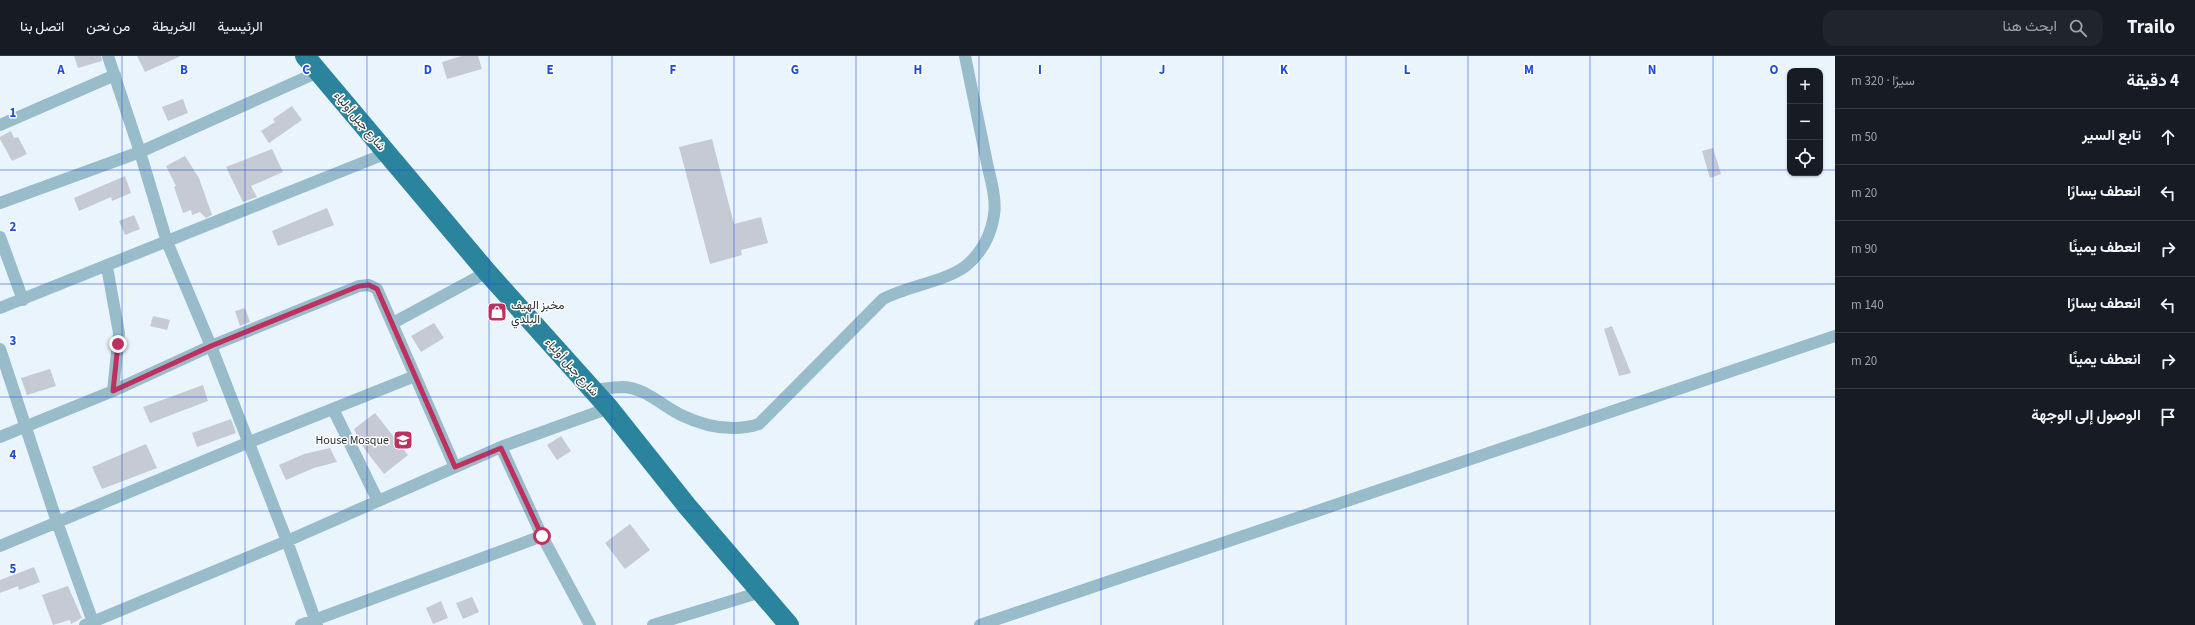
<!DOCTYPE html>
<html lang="ar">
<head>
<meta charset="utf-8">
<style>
  body { margin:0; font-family:"Source Sans 3",Vazirmatn,sans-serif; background:#20242c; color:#f1f3f6; direction:rtl }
  .controls { position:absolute; right:12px; top:12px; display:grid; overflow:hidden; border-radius:8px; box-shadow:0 1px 3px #0004 }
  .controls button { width:36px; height:36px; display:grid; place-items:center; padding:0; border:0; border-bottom:1px solid #363941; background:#171b24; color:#f1f3f6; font:20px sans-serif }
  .stop { position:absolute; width:12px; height:12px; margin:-9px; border:3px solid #be305f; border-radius:50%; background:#fff }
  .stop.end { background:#be305f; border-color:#fff; box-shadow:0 1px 4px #0008 }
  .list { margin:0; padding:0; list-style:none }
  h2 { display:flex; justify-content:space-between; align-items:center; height:52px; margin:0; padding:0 16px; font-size:17px }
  h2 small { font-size:13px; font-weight:400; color:#9ea1a6 }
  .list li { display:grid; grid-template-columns:26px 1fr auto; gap:12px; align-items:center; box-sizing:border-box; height:56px; padding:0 16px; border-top:1px solid #363941 }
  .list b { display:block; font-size:15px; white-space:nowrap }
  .list em { font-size:13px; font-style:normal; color:#9ea1a6 }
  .icon { flex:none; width:22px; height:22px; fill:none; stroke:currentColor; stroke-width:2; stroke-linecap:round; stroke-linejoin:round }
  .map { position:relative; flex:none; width:1835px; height:569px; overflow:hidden; direction:ltr }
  header { display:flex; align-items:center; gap:24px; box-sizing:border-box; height:56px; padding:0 20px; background:#171b24; border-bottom:1px solid #363941 }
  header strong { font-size:19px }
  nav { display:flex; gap:22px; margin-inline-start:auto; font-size:14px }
  .search { width:280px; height:36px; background:#20242c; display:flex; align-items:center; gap:10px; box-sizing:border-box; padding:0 14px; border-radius:12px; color:#9ea1a6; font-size:15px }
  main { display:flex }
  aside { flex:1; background:#171b24 }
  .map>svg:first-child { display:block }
  .building { fill:#c6cad5 }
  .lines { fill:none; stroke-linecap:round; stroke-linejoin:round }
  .minor { stroke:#98bcc9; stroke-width:12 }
  .trunk { stroke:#2a849d; stroke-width:20 }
  .route { stroke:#be305f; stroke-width:5 }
  .grid { fill:none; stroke:#1d4ed8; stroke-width:1; stroke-opacity:0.55 }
  .labels { text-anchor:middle; stroke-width:3; stroke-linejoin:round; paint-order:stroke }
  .street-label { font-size:12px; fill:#2c3033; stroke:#fff }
  .poi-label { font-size:12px; fill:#2c3033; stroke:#fff; text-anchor:start }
  .grid-label { font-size:13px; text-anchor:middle; font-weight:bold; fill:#1d4ed8; stroke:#fff; stroke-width:3; stroke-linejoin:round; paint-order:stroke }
</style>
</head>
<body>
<header>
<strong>Trailo</strong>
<div class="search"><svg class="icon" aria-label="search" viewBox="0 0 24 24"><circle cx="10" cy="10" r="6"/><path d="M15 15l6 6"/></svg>ابحث هنا</div>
<nav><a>الرئيسية</a><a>الخريطة</a><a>من نحن</a><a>اتصل بنا</a></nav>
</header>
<main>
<aside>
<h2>4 دقيقة<small>سيرًا · 320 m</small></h2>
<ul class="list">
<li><svg class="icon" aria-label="ahead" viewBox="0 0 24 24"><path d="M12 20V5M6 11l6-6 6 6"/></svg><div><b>تابع السير</b></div><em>50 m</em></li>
<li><svg class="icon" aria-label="left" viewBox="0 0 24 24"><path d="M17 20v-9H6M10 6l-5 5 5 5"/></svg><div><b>انعطف يسارًا</b></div><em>20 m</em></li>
<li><svg class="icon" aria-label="right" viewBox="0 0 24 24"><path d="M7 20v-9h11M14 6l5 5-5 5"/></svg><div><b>انعطف يمينًا</b></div><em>90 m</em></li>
<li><svg class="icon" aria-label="left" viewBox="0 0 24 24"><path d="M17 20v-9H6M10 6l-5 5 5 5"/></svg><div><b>انعطف يسارًا</b></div><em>140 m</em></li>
<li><svg class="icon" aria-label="right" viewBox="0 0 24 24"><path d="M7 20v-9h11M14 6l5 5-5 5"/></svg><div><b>انعطف يمينًا</b></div><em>20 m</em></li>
<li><svg class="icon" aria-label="arrive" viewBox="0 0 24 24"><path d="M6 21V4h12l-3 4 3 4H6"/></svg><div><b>الوصول إلى الوجهة</b></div></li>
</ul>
</aside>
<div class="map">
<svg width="1835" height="569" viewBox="0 0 1835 569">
  <rect width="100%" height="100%" fill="#eaf4fc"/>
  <!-- building -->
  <path class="building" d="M 74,0 L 101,0 L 102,5 L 78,12 Z
    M 137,0 L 181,0 L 145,16 Z
    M 462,0 L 478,0 L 482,13 L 447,23 L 442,6 Z
    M 183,43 L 188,57 L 168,65 L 162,51 Z
    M 292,50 L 302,64 L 269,87 L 261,75 L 275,66 L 273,63 Z
    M 11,75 L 14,82 L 18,81 L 27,98 L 12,105 L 0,83 L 0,81 Z
    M 712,83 L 734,168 L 761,161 L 768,187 L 741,194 L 742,199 L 710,208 L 679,91 Z
    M 1713,92 L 1721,118 L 1710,122 L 1702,95 Z
    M 272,93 L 283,116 L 251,130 L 257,141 L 243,146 L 226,111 Z
    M 185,100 L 199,122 L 212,159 L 206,162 L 200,156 L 192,159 L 191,154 L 183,157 L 174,131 L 176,130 L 166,110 Z
    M 125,120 L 131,137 L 112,145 L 111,141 L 79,155 L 74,142 Z
    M 327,152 L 334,169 L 278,190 L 272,175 Z
    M 134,159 L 140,173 L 125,179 L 119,165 Z
    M 245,252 L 250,266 L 240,270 L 235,255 Z
    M 153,260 L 170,264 L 167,274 L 150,270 Z
    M 434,267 L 444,282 L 421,296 L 411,280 Z
    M 1612,270 L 1631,317 L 1619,320 L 1604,273 Z
    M 50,313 L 56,330 L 27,339 L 21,322 Z
    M 203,329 L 208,345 L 150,367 L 143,351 Z
    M 375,357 L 408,399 L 384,418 L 360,387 L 354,373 Z
    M 231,363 L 236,377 L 197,391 L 192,377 Z
    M 561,380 L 571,395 L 557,404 L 547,389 Z
    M 146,388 L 157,412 L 102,433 L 92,411 Z
    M 330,392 L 337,406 L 314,412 L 286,424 L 279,409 L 304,398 Z
    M 630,468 L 650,494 L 625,513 L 605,487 Z
    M 34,511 L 40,526 L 19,534 L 18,530 L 0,537 L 0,524 Z
    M 68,530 L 82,562 L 71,568 L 70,564 L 53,569 L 42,539 Z
    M 472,541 L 479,556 L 463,563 L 456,547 Z
    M 441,545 L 448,562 L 433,568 L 426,552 Z"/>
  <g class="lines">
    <!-- minor -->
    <path class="minor" d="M 108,0 L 140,96 L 167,186 L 211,290 L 287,485 L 317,569
      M 0,69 L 115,19
      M 0,147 L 140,96 L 318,16
      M 0,181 L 23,244
      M 107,211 L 119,277 L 113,335
      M 0,252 L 387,97
      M 393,267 L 487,216
      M 0,293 L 57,466 L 94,569
      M 593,334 C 602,333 614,331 623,331 C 646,332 662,350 681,359 C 706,371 734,376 759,368 L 883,243 C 907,230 948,225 967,209 C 982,196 991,179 994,159 C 997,141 989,119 986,102 C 979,68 972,34 965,0
      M 333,353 L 378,445
      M 0,381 L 113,335 L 211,290 L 359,230 L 369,229 L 377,233 L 455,411
      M 501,391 L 542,480 L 590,569
      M 0,490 L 247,387 L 415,320
      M 85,569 L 287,485 L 501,391 L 609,352
      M 301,569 L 542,480
      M 653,569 L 761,536
      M 980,569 L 1835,280"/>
    <!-- trunk -->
    <path class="trunk" d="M 305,0 L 487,216 L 609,352 L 687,450 L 789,569"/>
  </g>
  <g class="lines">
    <!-- route -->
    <path class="route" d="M 118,288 L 113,335 L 211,290 L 359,230 L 369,229 L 377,233 L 455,411 L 501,392 L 542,480"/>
  </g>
  <!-- grid -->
  <path class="grid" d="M 122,0 L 122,569M 245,0 L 245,569M 367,0 L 367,569M 489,0 L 489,569M 612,0 L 612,569M 734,0 L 734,569M 856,0 L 856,569M 979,0 L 979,569M 1101,0 L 1101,569M 1223,0 L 1223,569M 1346,0 L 1346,569M 1468,0 L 1468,569M 1590,0 L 1590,569M 1713,0 L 1713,569M 0,114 L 1790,114M 1820,114 L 1835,114M 0,228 L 1835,228M 0,341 L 1835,341M 0,455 L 1835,455"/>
  <!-- icons -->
  <defs>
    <symbol id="shop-square" viewBox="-11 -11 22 22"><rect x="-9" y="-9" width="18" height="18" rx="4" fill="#be305f" stroke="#fff"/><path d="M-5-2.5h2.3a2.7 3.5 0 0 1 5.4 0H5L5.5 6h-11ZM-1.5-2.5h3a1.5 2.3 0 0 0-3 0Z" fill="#fff"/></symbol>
    <symbol id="school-square" viewBox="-11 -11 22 22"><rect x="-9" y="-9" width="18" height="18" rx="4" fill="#be305f" stroke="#fff"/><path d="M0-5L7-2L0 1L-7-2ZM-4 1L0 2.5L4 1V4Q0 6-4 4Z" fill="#fff"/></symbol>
  </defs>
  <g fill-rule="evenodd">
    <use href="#shop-square" x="486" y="245" width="22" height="22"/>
    <use href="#school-square" x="392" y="373" width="22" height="22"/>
  </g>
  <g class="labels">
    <!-- street labels -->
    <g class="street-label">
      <text transform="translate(360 65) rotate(50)" y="4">شارع جبل أولياء</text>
      <text transform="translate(572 311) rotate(48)" y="4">شارع جبل أولياء</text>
    </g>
    <!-- poi labels -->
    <g class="poi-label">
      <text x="511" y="253">مخبز الهيف<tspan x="511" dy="14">البلدي</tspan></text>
      <text x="389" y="388" text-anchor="end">House Mosque</text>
    </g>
  </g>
  <g class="grid-label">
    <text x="61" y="18">A</text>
    <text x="184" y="18">B</text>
    <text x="306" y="18">C</text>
    <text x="428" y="18">D</text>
    <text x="550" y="18">E</text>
    <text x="673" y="18">F</text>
    <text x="795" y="18">G</text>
    <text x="918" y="18">H</text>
    <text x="1040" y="18">I</text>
    <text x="1162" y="18">J</text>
    <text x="1284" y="18">K</text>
    <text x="1407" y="18">L</text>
    <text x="1529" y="18">M</text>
    <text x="1652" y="18">N</text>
    <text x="1774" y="18">O</text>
    <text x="13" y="61">1</text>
    <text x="13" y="175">2</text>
    <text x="13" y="289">3</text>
    <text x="13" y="403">4</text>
    <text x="13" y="517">5</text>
  </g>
</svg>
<div class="controls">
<button>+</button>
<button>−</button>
<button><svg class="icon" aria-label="locate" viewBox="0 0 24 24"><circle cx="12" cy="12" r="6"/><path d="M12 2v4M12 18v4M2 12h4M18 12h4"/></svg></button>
</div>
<div class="stop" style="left:542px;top:480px"></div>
<div class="stop end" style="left:118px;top:288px"></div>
</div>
</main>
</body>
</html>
